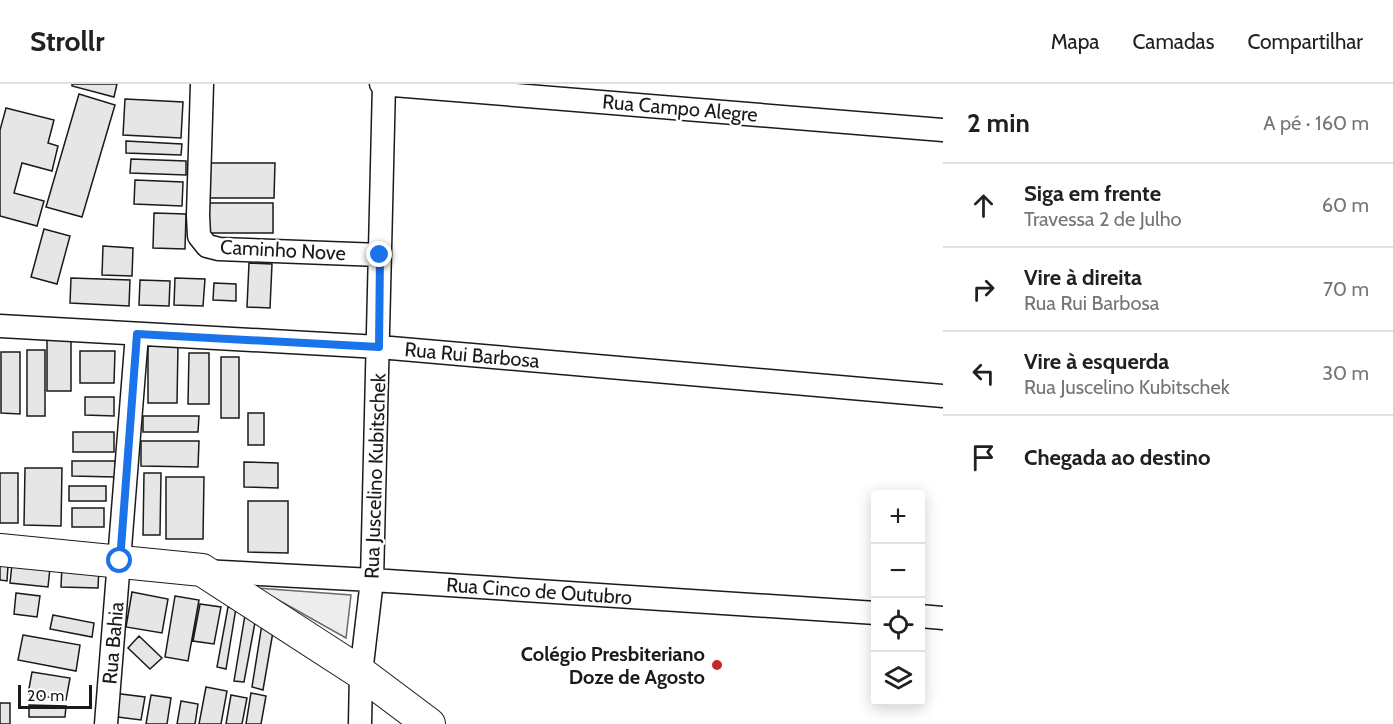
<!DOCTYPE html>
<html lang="pt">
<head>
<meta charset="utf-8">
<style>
  body { margin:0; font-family:Cabin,sans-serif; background:#f2f2f2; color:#202124 }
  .controls { position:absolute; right:18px; bottom:18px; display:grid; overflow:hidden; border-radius:6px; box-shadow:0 3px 15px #0003 }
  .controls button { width:54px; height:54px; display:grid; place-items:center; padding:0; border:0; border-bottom:2px solid #e0e0e0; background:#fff; color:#202124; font:30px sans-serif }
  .scale { position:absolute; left:18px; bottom:15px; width:74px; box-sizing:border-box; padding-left:6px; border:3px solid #1a1a1a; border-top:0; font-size:16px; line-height:21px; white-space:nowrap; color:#1a1a1a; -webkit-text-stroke:4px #fff; paint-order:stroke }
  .stop { position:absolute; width:18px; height:18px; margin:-14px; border:4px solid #1a73e8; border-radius:50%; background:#fff }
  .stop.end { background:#1a73e8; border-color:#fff; box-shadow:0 2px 6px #0008 }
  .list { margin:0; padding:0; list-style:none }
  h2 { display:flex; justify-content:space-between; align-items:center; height:78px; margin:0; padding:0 24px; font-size:26px }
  h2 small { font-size:20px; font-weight:400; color:#757577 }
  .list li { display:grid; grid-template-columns:39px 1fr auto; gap:18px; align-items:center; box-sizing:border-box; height:84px; padding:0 24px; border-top:2px solid #e0e0e0 }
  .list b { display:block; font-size:22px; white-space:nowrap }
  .list p { margin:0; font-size:20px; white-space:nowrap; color:#757577 }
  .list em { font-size:20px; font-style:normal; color:#757577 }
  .icon { flex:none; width:33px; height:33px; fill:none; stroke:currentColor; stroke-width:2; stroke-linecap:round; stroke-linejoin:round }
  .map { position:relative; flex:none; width:943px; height:640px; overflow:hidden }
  header { display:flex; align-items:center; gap:36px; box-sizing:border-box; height:84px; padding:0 30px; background:#fff; border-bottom:2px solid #e0e0e0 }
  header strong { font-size:28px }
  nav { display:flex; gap:33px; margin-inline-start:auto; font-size:21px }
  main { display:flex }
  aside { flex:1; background:#fff }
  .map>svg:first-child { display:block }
  .built { fill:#ededed; stroke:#6a6a6a; stroke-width:1.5 }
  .building { fill:#e6e6e6; stroke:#1a1a1a; stroke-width:1.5 }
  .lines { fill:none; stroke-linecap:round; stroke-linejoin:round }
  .street-casing { stroke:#1a1a1a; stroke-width:25 }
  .secondary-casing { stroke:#1a1a1a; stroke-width:34 }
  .street { stroke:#fff; stroke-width:22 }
  .secondary { stroke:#fff; stroke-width:32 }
  .route { stroke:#1a73e8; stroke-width:8 }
  .poi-dot { fill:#c62828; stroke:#fff; stroke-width:2 }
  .labels { text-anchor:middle; stroke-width:4.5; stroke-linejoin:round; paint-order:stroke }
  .street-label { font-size:20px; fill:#1a1a1a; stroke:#fff }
  .poi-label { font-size:20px; font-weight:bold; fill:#1a1a1a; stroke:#fff; text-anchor:end }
</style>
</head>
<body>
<header>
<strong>Strollr</strong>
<nav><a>Mapa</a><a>Camadas</a><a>Compartilhar</a></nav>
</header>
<main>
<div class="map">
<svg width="943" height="640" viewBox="0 0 943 640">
  <rect width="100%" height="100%" fill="#fff"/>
  <!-- built -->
  <path class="built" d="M 257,504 L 351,511 L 346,554 Z"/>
  <!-- building -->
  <path class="building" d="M 72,0 L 117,0 L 114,13 L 72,2 Z
    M 79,10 L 115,21 L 82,133 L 46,123 Z
    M 125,15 L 183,18 L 181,54 L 123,51 Z
    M 6,24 L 54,36 L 48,59 L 58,62 L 52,87 L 22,79 L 14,109 L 44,117 L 37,142 L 0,132 L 0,46 Z
    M 126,57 L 182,60 L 181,71 L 126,69 Z
    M 131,75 L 186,77 L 186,91 L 130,89 Z
    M 207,79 L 275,79 L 274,114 L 206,114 Z
    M 135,96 L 183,98 L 182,122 L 134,120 Z
    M 207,119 L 273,119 L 273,149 L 207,149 Z
    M 154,129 L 186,130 L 185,165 L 153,164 Z
    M 44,145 L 70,152 L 57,200 L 31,193 Z
    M 103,162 L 133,164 L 132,192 L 102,191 Z
    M 249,179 L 272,180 L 270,224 L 247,223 Z
    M 71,194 L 130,196 L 129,222 L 70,219 Z
    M 175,194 L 205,195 L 203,222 L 174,221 Z
    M 140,196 L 170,197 L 169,222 L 139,221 Z
    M 214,199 L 236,200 L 236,217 L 213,216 Z
    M 47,256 L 71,256 L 71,307 L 47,307 Z
    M 148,260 L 178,260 L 177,319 L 148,319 Z
    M 27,266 L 45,266 L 45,332 L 27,332 Z
    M 80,267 L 115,267 L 114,299 L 80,299 Z
    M 1,268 L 20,268 L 20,330 L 1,329 Z
    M 189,269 L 209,269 L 209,320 L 188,320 Z
    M 221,273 L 239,273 L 239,334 L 221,334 Z
    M 85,313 L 114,313 L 114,332 L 85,331 Z
    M 248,329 L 264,329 L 264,361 L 248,361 Z
    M 143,332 L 199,332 L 198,348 L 143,348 Z
    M 73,348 L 114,348 L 114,368 L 73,368 Z
    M 141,357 L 199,357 L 198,383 L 141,382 Z
    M 72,377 L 115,377 L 115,393 L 72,392 Z
    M 244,378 L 278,379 L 278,404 L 244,403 Z
    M 25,384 L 62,384 L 61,442 L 24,441 Z
    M 0,389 L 18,389 L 18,439 L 0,439 Z
    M 144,389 L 161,389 L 160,451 L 143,451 Z
    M 166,393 L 204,393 L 203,455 L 166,455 Z
    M 69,402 L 106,402 L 106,417 L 69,417 Z
    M 248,417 L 288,417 L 288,469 L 248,468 Z
    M 72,424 L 104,424 L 104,443 L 72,443 Z
    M 12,480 L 50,484 L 48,503 L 10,499 Z
    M 62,481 L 99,483 L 98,504 L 61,503 Z
    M 0,482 L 8,482 L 7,497 L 0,496 Z
    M 132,508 L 168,515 L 162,549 L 126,543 Z
    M 16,509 L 40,512 L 37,533 L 14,530 Z
    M 175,512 L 199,516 L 188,577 L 165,573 Z
    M 200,520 L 221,523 L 214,560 L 193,557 Z
    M 228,523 L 236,524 L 226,585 L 217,583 Z
    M 53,531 L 94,539 L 92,553 L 50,545 Z
    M 245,531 L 256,533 L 244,598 L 234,597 Z
    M 262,540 L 274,542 L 263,606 L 252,603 Z
    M 23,551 L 80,561 L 76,587 L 18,576 Z
    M 139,552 L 162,574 L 150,585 L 128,564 Z
    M 32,588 L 70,594 L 66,616 L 28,610 Z
    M 206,603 L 227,607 L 221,640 L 199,640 Z
    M 113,609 L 145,613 L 141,636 L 110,632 Z
    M 251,609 L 266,612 L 261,640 L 246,640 Z
    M 151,611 L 171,614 L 167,640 L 146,640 Z
    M 231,611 L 247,614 L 242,640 L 226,640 Z
    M 181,617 L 198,620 L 195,640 L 177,640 Z
    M 0,619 L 10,619 L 10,640 L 0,640 Z
    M 29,621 L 66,622 L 65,633 L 29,633 Z"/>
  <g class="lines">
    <defs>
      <path id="street" d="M 202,0 L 198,131 L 199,152 L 207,162 L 219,165 L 380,171
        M 381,0 L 943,46
        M 0,242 L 379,263 L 943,312
        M 203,487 L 372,496 L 876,529
        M 920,532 L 943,534
        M 106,640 L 137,250
        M 360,640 L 361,589 L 372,496 L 384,0"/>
      <path id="secondary" d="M 0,466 L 202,486 L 361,589 L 429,640"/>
    </defs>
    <!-- street casing -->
    <use href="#street" class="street-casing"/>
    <!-- secondary casing -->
    <use href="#secondary" class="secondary-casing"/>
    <!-- street -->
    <use href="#street" class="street"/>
    <!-- secondary -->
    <use href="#secondary" class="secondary"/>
  </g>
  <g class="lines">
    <!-- route -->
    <path class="route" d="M 120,477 L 137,250 L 379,263 L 380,171"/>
  </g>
  <!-- markers -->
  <circle class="poi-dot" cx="717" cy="581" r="6"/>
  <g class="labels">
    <!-- street labels -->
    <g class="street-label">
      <text transform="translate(680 24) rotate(5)" y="7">Rua Campo Alegre</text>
      <text transform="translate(283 166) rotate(3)" y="7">Caminho Nove</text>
      <text transform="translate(472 271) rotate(5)" y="7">Rua Rui Barbosa</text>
      <text transform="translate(375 392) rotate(-88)" y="7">Rua Juscelino Kubitschek</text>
      <text transform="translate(539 507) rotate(4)" y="7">Rua Cinco de Outubro</text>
      <text transform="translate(113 559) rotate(-85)" y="7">Rua Bahia</text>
    </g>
    <!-- poi labels -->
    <g class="poi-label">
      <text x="705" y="577">Colégio Presbiteriano<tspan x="705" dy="23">Doze de Agosto</tspan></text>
    </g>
  </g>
</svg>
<div class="controls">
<button>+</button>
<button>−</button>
<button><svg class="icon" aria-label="locate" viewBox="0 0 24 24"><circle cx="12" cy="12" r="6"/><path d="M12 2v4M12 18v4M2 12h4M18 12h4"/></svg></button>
<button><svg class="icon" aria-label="layers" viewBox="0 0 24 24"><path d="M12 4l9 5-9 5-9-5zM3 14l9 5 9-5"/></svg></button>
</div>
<div class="scale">20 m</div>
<div class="stop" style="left:120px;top:477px"></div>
<div class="stop end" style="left:380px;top:171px"></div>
</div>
<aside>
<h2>2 min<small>A pé · 160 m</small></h2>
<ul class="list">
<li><svg class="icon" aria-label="ahead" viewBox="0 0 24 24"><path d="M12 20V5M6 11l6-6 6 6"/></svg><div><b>Siga em frente</b><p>Travessa 2 de Julho</p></div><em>60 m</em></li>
<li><svg class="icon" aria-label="right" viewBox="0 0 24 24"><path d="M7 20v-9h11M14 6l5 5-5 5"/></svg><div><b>Vire à direita</b><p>Rua Rui Barbosa</p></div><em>70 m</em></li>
<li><svg class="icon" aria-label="left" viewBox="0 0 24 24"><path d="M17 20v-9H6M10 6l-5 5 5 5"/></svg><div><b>Vire à esquerda</b><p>Rua Juscelino Kubitschek</p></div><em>30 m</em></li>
<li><svg class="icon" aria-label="arrive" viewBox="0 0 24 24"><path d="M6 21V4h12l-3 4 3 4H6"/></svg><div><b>Chegada ao destino</b></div></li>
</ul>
</aside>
</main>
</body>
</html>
